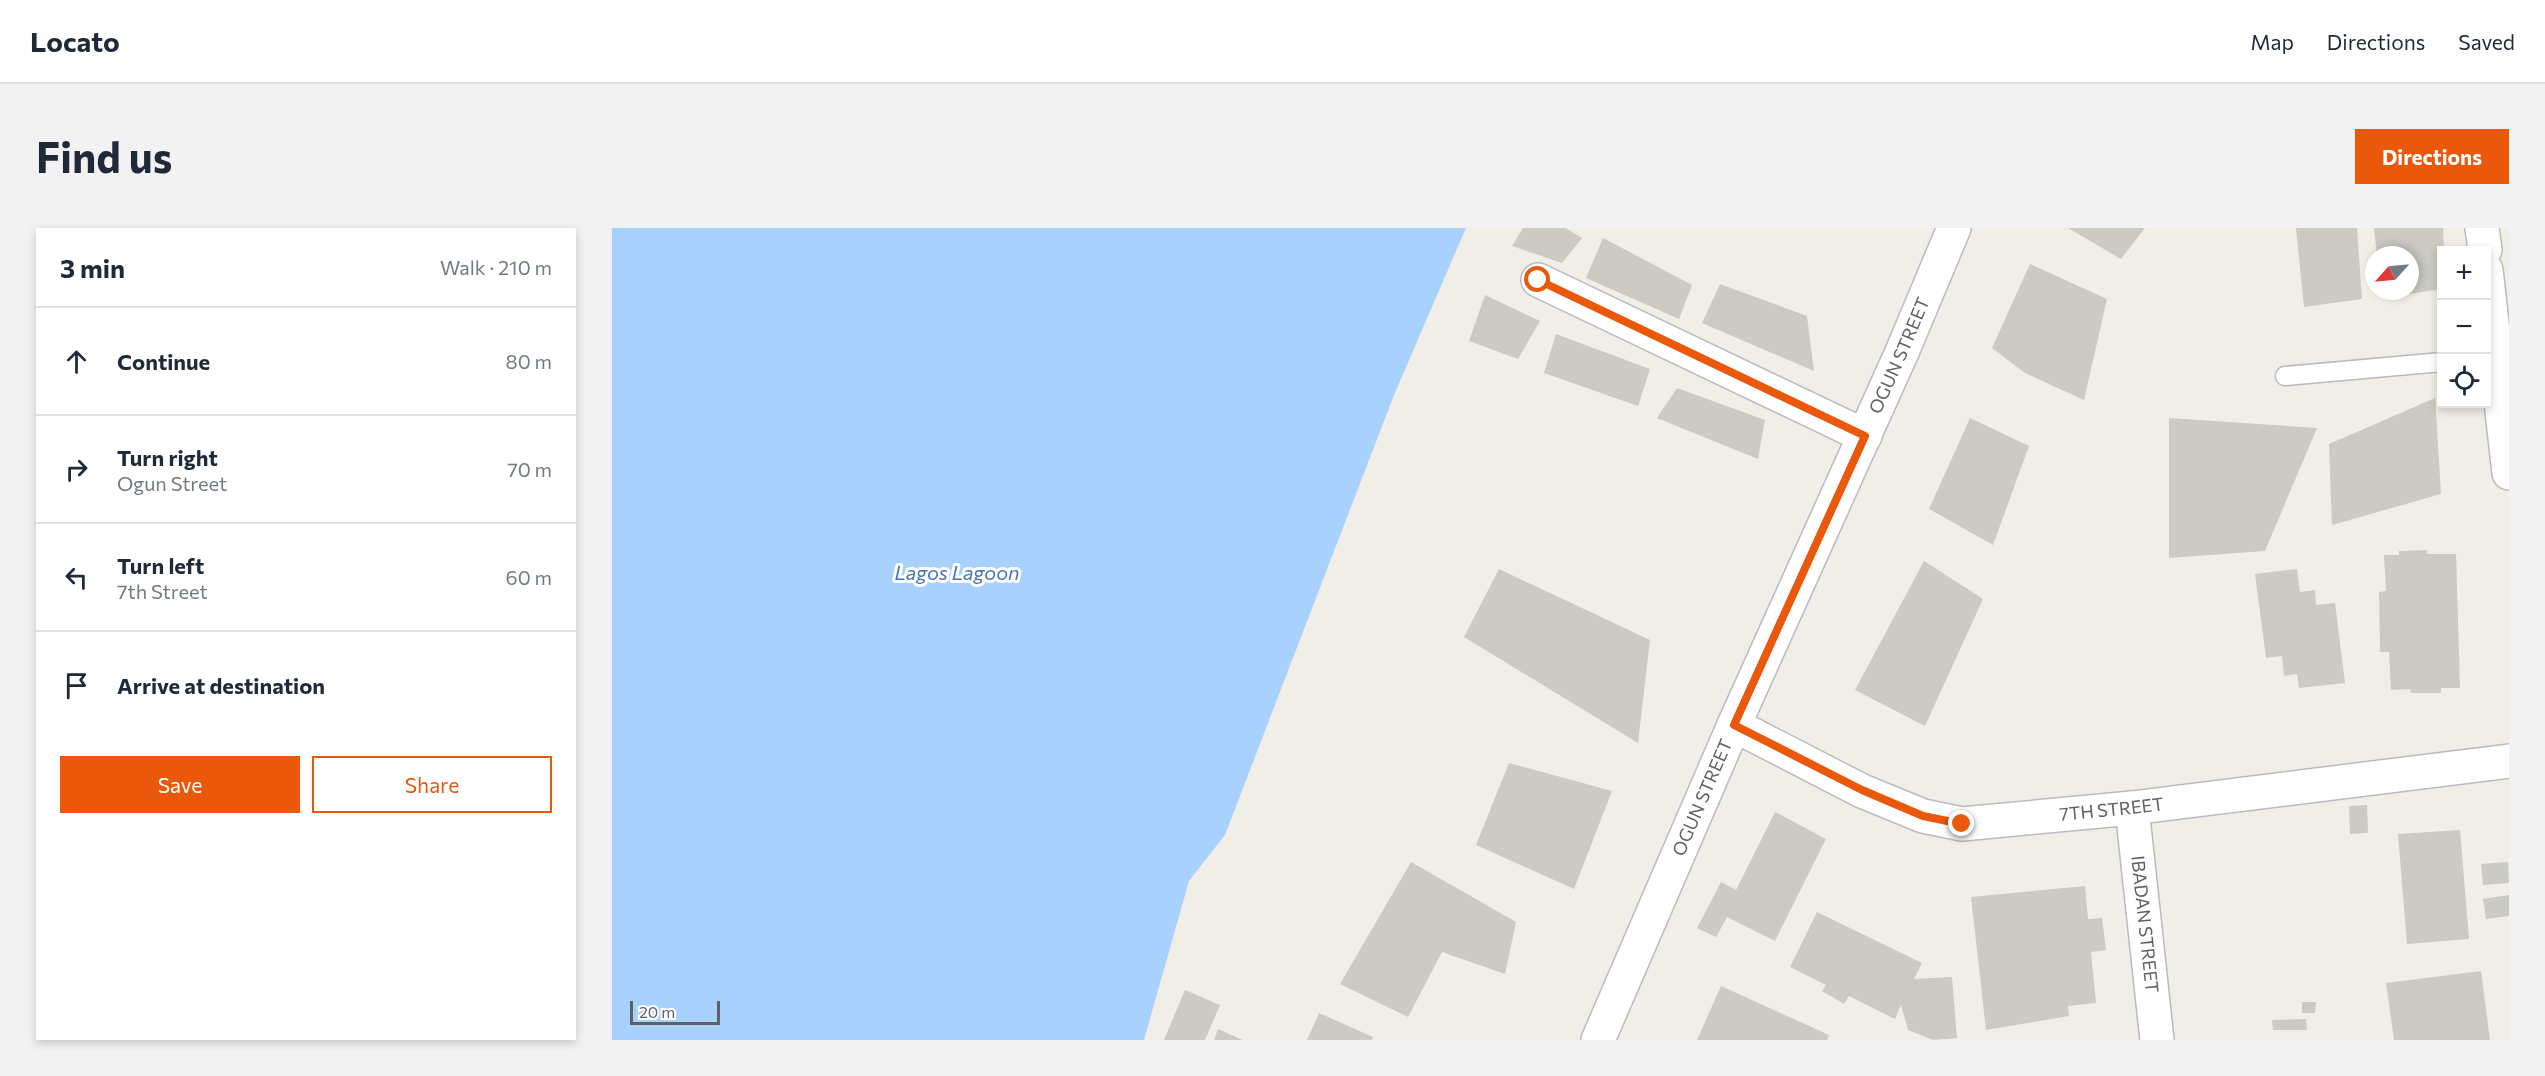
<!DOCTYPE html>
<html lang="en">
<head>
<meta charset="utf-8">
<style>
  body { margin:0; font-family:Commissioner,sans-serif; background:#f2f2f3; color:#1f2937 }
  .controls { position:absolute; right:18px; top:18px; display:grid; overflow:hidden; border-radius:0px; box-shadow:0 3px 9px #0003 }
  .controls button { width:54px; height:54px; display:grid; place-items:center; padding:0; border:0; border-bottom:2px solid #e0e1e3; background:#fff; color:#1f2937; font:30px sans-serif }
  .compass { position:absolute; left:1753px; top:18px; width:54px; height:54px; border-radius:50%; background:#fff; box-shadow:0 3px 9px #0003; rotate:243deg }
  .scale { position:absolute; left:18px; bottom:15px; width:90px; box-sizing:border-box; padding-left:6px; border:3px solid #5e6166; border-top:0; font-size:16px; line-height:21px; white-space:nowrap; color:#5e6166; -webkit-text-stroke:4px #fff; paint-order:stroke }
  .stop { position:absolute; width:18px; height:18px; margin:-14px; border:4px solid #ea580c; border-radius:50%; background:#fff }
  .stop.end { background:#ea580c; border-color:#fff; box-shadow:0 2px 6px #0008 }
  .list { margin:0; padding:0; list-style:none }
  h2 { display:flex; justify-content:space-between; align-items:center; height:78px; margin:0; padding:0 24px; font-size:26px }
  h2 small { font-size:20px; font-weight:400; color:#747a83 }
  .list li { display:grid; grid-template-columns:39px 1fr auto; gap:18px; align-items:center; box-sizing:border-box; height:108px; padding:0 24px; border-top:2px solid #e0e1e3 }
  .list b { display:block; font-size:22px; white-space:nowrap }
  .list p { margin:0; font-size:20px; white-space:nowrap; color:#747a83 }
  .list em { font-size:20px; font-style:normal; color:#747a83 }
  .actions { display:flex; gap:12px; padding:18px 24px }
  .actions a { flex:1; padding:14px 0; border:2px solid #ea580c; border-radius:0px; text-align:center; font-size:21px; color:#ea580c }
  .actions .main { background:#ea580c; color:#fff }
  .icon { flex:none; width:33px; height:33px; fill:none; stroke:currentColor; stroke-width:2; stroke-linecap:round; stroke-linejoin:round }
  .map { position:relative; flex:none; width:1897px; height:812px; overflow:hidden; border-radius:0px }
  header { display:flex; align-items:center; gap:36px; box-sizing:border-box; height:84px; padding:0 30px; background:#fff; border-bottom:2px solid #e0e1e3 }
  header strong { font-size:28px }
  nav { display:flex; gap:33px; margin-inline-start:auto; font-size:21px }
  .intro { display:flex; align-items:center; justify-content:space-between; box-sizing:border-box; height:144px; padding:0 36px }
  h1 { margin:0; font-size:42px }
  .button { padding:15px 27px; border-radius:0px; background:#ea580c; color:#fff; font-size:21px; font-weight:700 }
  main { display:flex; gap:36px; padding:0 36px }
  aside { flex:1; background:#fff; border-radius:0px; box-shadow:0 3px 9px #0003 }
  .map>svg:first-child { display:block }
  .water { fill:#a9d1fd }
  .building { fill:#cbcac3 }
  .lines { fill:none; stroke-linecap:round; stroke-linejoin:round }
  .service-casing { stroke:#b9bbc0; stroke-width:21 }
  .minor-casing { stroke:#b9bbc0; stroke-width:36 }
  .service { stroke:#fff; stroke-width:18 }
  .minor { stroke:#fff; stroke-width:33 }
  .route { stroke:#ea580c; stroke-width:8 }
  .labels { text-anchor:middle; stroke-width:6; stroke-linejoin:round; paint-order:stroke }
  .street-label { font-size:18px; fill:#5e6166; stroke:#fff }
  .water-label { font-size:20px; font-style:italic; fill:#4875b9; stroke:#fff }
</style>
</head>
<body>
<header>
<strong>Locato</strong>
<nav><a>Map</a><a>Directions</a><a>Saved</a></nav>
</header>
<div class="intro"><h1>Find us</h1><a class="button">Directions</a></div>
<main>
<aside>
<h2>3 min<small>Walk · 210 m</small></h2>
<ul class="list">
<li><svg class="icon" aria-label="ahead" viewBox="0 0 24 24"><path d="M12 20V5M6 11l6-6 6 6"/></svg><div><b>Continue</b></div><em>80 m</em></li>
<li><svg class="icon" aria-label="right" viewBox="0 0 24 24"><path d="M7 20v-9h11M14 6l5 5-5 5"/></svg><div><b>Turn right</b><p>Ogun Street</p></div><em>70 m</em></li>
<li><svg class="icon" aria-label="left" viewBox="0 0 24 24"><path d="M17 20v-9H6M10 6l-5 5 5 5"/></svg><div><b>Turn left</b><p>7th Street</p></div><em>60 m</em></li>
<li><svg class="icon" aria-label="arrive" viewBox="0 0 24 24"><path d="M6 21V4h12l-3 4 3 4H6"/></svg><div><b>Arrive at destination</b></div></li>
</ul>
<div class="actions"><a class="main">Save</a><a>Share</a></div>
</aside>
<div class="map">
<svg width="1897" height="812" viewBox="0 0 1897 812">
  <rect width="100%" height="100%" fill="#f0eee6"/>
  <!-- water -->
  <path class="water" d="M 0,0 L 854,0 L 782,167 L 613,607 L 577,653 L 532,812 L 0,812 Z"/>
  <!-- building -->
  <path class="building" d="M 911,0 L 953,0 L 970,10 L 950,35 L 900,18 Z
    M 1456,0 L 1533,0 L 1509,31 Z
    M 1684,0 L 1745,0 L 1750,71 L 1692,79 Z
    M 1762,0 L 1831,0 L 1832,22 L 1830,22 L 1830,61 L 1770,70 L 1769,63 L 1798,63 L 1798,27 L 1765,27 Z
    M 991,10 L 1080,57 L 1067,91 L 974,50 Z
    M 1418,36 L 1495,71 L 1472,172 L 1413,145 L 1380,120 Z
    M 1108,56 L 1195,88 L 1202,143 L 1090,95 Z
    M 873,67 L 928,93 L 906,131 L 857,113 Z
    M 944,106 L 1038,141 L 1026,178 L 932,145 Z
    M 1065,160 L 1153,192 L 1146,231 L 1045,190 Z
    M 1823,170 L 1829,266 L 1720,297 L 1717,216 Z
    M 1358,190 L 1417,218 L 1381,317 L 1317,281 Z
    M 1557,190 L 1705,200 L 1653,323 L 1557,330 Z
    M 1815,322 L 1815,326 L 1844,326 L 1848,460 L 1829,460 L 1829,465 L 1799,465 L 1798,461 L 1779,462 L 1777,424 L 1768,424 L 1767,364 L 1774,363 L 1772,327 L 1787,327 L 1787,323 Z
    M 1312,333 L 1371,371 L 1313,498 L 1243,462 Z
    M 887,341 L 1038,412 L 1026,515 L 852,409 Z
    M 1685,341 L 1688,364 L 1703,362 L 1704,377 L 1723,375 L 1733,455 L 1687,460 L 1685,446 L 1672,448 L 1670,428 L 1654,430 L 1643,346 Z
    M 897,535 L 1000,563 L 962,661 L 864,617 Z
    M 1755,577 L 1756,605 L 1738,606 L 1737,578 Z
    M 1163,584 L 1214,611 L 1163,713 L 1115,689 L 1104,709 L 1085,700 L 1109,654 L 1124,662 Z
    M 1848,602 L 1857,711 L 1795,716 L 1786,606 Z
    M 799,634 L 904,694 L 893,746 L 830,724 L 796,789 L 728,756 Z
    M 1896,634 L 1897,655 L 1871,657 L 1869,636 Z
    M 1473,658 L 1476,691 L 1490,690 L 1494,722 L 1479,724 L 1484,775 L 1456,778 L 1457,788 L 1374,802 L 1359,669 Z
    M 1897,667 L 1897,688 L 1874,691 L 1871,671 Z
    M 1205,684 L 1310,735 L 1302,751 L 1340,749 L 1345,810 L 1321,812 L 1296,802 L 1289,777 L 1283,791 L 1237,768 L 1232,776 L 1210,763 L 1214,757 L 1178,739 Z
    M 1869,743 L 1878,812 L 1782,812 L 1774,755 Z
    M 1109,758 L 1217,807 L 1215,812 L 1085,812 Z
    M 573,762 L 608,777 L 593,812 L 552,812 Z
    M 1690,774 L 1704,774 L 1703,785 L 1690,785 Z
    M 707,785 L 761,809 L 760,812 L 695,812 Z
    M 1694,791 L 1695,802 L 1661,802 L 1660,792 Z
    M 606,801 L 631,812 L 602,812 Z"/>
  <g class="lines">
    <defs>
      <path id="service" d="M 1673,148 L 1830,134"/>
      <g id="minor">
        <path d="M 1870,0 L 1873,22"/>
        <path d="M 1874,42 L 1897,245"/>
        <path d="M 926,52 L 1253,208"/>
        <path id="s1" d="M 1122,497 L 1250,563 L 1311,588 L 1350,596 L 1520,580 L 1897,533"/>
        <path id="s2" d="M 1520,580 L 1545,812"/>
        <path id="s3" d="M 986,812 L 1122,497 L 1290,124 L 1342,0"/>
      </g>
    </defs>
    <!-- service casing -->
    <use href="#service" class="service-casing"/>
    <!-- minor casing -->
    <use href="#minor" class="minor-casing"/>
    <!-- service -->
    <use href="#service" class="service"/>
    <!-- minor -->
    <use href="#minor" class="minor"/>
  </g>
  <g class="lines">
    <!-- route -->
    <path class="route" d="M 926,52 L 1253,208 L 1122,497 L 1250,562 L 1311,588 L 1350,596"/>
  </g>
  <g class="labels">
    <!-- street labels -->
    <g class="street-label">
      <text dy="6" stroke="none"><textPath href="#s3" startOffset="748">OGUN STREET</textPath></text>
      <text dy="6" stroke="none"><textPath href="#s3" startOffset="264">OGUN STREET</textPath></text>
      <text dy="6" stroke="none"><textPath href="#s1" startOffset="400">7TH STREET</textPath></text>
      <text dy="6" stroke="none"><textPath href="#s2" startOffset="117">IBADAN STREET</textPath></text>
    </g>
    <!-- water labels -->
    <g class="water-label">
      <text x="345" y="352">Lagos Lagoon</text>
    </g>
  </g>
</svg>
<div class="controls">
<button>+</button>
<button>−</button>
<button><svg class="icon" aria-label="locate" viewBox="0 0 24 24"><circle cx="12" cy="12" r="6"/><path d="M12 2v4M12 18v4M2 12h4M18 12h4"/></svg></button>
</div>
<svg class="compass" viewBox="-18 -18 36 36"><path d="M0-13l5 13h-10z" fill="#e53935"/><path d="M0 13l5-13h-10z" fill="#747a83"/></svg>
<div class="scale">20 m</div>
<div class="stop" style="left:926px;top:52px"></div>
<div class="stop end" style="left:1350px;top:596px"></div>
</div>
</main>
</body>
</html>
